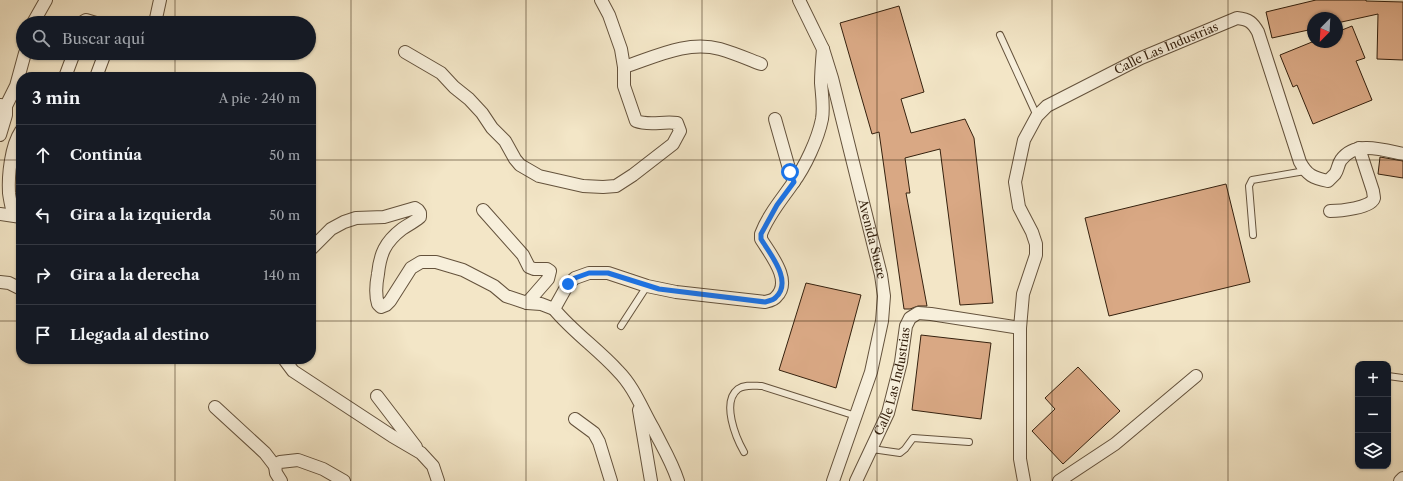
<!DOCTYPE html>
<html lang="es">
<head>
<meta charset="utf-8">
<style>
  body { margin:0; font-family:"Libre Caslon Text",serif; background:#242831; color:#f1f3f6 }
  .controls { position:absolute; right:12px; bottom:12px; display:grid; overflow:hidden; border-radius:8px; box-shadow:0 1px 3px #0004 }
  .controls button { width:36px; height:36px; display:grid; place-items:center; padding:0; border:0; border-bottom:1px solid #363941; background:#171b24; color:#f1f3f6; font:20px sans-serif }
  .compass { position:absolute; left:1307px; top:12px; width:36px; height:36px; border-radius:50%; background:#171b24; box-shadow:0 1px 3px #0004; rotate:204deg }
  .stop { position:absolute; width:12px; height:12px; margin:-9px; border:3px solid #1a73e8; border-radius:50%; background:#fff }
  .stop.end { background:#1a73e8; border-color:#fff; box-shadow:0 1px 4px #0008 }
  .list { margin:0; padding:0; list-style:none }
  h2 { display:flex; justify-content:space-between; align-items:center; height:52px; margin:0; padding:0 16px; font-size:17px }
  h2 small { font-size:13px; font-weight:400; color:#9ea1a6 }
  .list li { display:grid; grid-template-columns:26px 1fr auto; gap:12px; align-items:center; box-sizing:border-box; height:60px; padding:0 16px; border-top:1px solid #363941 }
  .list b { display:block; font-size:15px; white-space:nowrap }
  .list em { font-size:13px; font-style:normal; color:#9ea1a6 }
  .icon { flex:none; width:22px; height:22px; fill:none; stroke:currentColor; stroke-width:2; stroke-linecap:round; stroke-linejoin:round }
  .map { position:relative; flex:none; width:1403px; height:481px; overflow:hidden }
  .search { position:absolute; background:#171b24; box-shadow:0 1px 3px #0004; left:16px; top:16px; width:300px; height:44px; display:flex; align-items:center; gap:10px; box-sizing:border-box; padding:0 14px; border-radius:22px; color:#9ea1a6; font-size:15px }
  .panel { position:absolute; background:#171b24; box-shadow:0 1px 3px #0004; left:16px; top:72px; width:300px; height:292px; border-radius:16px }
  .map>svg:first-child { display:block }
  .building { fill:#d9a884; stroke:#35210e }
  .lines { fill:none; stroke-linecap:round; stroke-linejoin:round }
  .lane-casing { stroke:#64523c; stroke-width:8 }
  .street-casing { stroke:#64523c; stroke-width:14 }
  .lane { stroke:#f7efdb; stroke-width:6 }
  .street { stroke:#f7efdb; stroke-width:12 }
  .route { stroke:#1a73e8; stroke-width:5 }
  .grid { fill:none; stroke:#35210e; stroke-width:1; stroke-opacity:0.55 }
  .labels { text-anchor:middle; stroke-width:3.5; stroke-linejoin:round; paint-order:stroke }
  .street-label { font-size:12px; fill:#35210e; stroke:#f7efdb }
</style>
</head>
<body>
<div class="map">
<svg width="1403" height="481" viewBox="0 0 1403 481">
  <rect width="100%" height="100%" fill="#f3e6c7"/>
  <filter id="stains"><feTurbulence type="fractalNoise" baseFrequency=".005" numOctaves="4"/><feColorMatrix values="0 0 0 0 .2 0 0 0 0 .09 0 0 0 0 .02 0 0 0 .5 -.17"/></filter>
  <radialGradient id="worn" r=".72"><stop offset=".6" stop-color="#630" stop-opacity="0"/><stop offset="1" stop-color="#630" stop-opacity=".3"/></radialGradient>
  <!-- building -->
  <path class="building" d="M 1316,0 L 1366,0 L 1366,1 L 1403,2 L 1403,60 L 1377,59 L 1378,14 L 1337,23 L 1337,18 L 1313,18 L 1313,29 L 1272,38 L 1266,12 Z
    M 899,6 L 924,92 L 901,99 L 911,133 L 965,119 L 974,138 L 993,303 L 960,305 L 940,149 L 905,158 L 910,193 L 906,193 L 927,306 L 918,306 L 910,309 L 904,309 L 879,132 L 872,134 L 840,23 Z
    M 1352,26 L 1365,58 L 1356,61 L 1372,100 L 1313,124 L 1297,85 L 1293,87 L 1280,55 L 1312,42 L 1337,42 L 1337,32 Z
    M 1380,157 L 1403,161 L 1403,178 L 1378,174 Z
    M 1226,184 L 1250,282 L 1109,316 L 1085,218 Z
    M 806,283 L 861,295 L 836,388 L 779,370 Z
    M 921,335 L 991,343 L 981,419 L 912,410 Z
    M 1078,367 L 1120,411 L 1063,464 L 1032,431 L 1055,409 L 1045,398 Z"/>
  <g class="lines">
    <defs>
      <path id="lane" d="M 1000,35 L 1037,116
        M 1253,235 L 1249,186 L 1252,180 L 1305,171
        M 621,326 L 647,286
        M 1388,376 L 1403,378
        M 872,449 L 900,453 L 905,449 L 913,438 L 969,442
        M 744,452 C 736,438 721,402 738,389 C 745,384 755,386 762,386 L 856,416"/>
      <g id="street">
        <path id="s1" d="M 799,0 L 823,49 L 832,78 L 881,275 L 884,296 L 882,321 L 871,372 L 833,481"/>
        <path d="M 33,23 L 46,0"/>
        <path d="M 81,23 L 86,20 L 96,23"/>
        <path d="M 155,23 L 160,0"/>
        <path d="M 405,52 L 441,73 L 454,87 L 469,99 L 482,113 L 492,128 L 505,141 L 515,159 L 520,165 L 539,176 L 583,186 L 603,187 L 616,186 L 633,175 L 673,144 L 680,131 L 677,123 C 663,121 649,126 636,121 L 624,86 L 624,67 L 621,49 L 609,15 L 601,0"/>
        <path d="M 624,67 C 655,57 687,40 720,49 C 734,53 748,59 761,64"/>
        <path d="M 65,77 L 74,53"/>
        <path d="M 96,77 L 105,53"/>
        <path d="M 0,105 L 6,106 L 6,115 L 0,135"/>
        <path d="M 6,106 L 16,86 L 25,53"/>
        <path d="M 775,119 L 790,172 L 794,182"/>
        <path d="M 483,210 L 523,255 L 529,267 L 534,269 L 547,269 L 550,271 L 548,279 L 527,303"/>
        <path d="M 1330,211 C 1339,211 1372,208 1374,198 C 1374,197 1373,192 1373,191 L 1359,148"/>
        <path d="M 0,214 L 21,217"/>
        <path d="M 13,215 C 12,208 10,201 9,193 C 8,175 11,146 21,131"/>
        <path d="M 311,249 L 331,229 L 344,222 L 356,218 L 384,217 L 415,208 L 418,210 L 420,213 L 420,217 C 414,222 408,225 402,229 C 385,242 380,254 378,274 C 376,284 375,294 378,304 L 381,307 L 386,305 L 390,301 L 411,268 L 421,262 L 436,262 L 463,270 L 494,286 L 506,296 L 527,303 L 541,304 L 554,309"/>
        <path d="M 0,282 L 9,283 L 21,289"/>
        <path d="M 1020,328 L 1020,459 L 1024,481"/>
        <path d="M 284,359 L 293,371 L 392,436 L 421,453 L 433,466 L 438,481"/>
        <path d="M 377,396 L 416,447"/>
        <path d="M 215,407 L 265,453 L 275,466"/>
        <path d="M 639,410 L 651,481"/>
        <path d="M 575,419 L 594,433 L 599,442 L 611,481"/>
        <path d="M 281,481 L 276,473 L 275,466 L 280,462 L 298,460 L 323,469 L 344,481"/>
        <path d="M 678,481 C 672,462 662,446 653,428 C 642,409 634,387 618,371 C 598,349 573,332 554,309 L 568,284 L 575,278 L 589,273 L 608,273 L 647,286 L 676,292 L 765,302 C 769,301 774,300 776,297 C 793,281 770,254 761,239 L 761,234 C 768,215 782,199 793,183 C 805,167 818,139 822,119 C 824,107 822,95 821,83 C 821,72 822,61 823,49"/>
        <path id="s2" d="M 856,481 L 888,413 L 901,362 L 906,326 L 910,318 L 918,313 L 931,314 L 1020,328 L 1023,294 L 1036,255 L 1036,244 L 1032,232 L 1019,207 L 1015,182 L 1024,140 L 1037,116 L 1047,106 L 1141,58 L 1237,18 C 1249,19 1253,23 1258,32 L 1300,162 C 1307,175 1313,178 1328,181 C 1330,179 1333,176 1335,174 C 1338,170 1338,164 1341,160 C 1355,140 1384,150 1403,154"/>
        <path d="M 1059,481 L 1115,444 L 1196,376"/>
        <path d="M 1400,481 L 1403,478"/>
      </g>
    </defs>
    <!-- lane casing -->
    <use href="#lane" class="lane-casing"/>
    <!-- street casing -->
    <use href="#street" class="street-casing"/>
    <!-- lane -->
    <use href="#lane" class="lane"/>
    <!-- street -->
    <use href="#street" class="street"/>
  </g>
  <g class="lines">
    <!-- route -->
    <path class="route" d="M 568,284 L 575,278 L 589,273 L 608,273 L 659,289 L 765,302 C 769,301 774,300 776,297 C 793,281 770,254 761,239 L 761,234 L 777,205 L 794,182 L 790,172"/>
  </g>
  <!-- grid -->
  <path class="grid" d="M 175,0 L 175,23M 351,0 L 351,481M 526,0 L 526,481M 702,0 L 702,481M 877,0 L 877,481M 1052,0 L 1052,481M 1228,0 L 1228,481M 175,53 L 175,77M 0,160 L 21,160M 311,160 L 1403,160M 0,321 L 21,321M 311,321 L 1403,321M 175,359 L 175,481"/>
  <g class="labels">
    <!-- street labels -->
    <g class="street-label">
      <text dy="4" stroke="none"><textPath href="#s2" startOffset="655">Calle Las Industrias</textPath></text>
      <text dy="4" stroke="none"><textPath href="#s1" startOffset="251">Avenida Sucre</textPath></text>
      <text dy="4" stroke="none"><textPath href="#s2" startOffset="107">Calle Las Industrias</textPath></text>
    </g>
  </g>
  <rect width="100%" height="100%" filter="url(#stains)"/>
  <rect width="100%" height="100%" fill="url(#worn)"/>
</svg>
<div class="controls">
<button>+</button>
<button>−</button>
<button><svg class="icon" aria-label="layers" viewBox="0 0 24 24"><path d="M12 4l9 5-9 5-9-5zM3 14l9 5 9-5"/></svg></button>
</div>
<svg class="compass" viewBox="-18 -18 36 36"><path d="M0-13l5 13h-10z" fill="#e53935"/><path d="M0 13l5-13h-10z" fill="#9ea1a6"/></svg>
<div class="stop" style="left:790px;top:172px"></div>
<div class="stop end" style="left:568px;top:284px"></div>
<div class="search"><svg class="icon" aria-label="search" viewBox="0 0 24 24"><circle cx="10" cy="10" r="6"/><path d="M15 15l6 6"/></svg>Buscar aquí</div>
<section class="panel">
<h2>3 min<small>A pie · 240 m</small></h2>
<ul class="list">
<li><svg class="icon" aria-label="ahead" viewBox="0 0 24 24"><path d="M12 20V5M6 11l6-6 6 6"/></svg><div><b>Continúa</b></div><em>50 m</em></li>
<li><svg class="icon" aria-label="left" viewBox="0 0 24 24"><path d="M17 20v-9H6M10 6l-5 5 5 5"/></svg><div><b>Gira a la izquierda</b></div><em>50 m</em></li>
<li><svg class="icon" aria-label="right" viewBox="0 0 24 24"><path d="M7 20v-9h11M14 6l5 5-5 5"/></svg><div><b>Gira a la derecha</b></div><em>140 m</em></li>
<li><svg class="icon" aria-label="arrive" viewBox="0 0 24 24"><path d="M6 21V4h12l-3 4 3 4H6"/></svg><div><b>Llegada al destino</b></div></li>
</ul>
</section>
</div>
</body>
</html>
